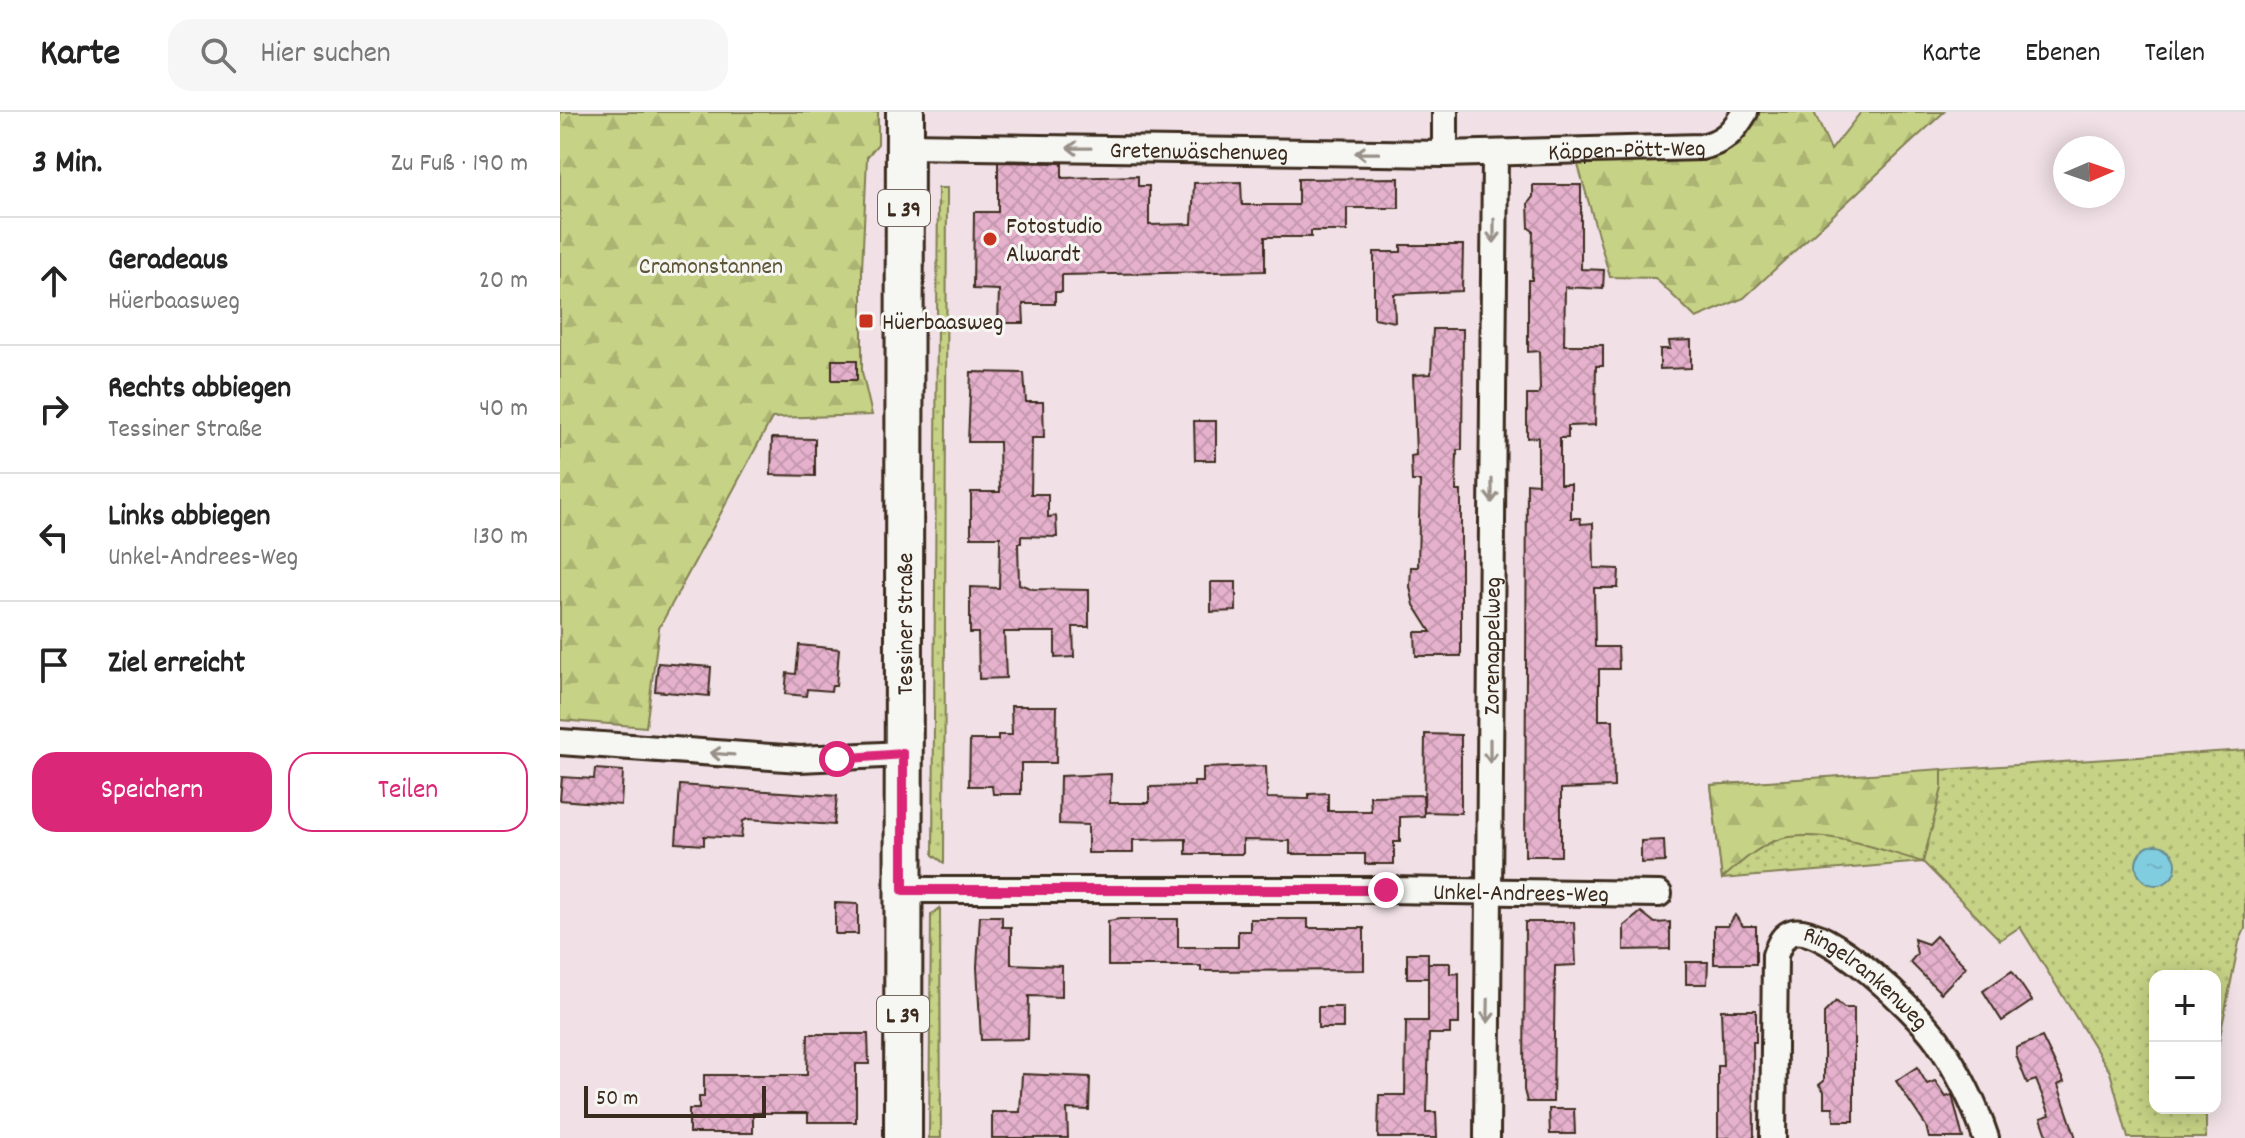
<!DOCTYPE html>
<html lang="de">
<head>
<meta charset="utf-8">
<style>
  body { margin:0; font-family:Dekko,sans-serif; background:#f6f6f6; color:#222 }
  .controls { position:absolute; right:24px; bottom:24px; display:grid; overflow:hidden; border-radius:16px; box-shadow:0 4px 20px #0003 }
  .controls button { width:72px; height:72px; display:grid; place-items:center; padding:0; border:0; border-bottom:2px solid #e0e0e0; background:#fff; color:#222; font:40px sans-serif }
  .compass { position:absolute; left:1493px; top:24px; width:72px; height:72px; border-radius:50%; background:#fff; box-shadow:0 4px 20px #0003; rotate:88deg }
  .scale { position:absolute; left:24px; bottom:20px; width:182px; box-sizing:border-box; padding-left:8px; border:4px solid #3b2a1e; border-top:0; font-size:22px; line-height:28px; white-space:nowrap; color:#3b2a1e; -webkit-text-stroke:6px #f6f6f2; paint-order:stroke }
  .stop { position:absolute; width:24px; height:24px; margin:-18px; border:6px solid #db2777; border-radius:50%; background:#fff }
  .stop.end { background:#db2777; border-color:#fff; box-shadow:0 2px 8px #0008 }
  .list { margin:0; padding:0; list-style:none }
  h2 { display:flex; justify-content:space-between; align-items:center; height:104px; margin:0; padding:0 32px; font-size:34px }
  h2 small { font-size:26px; font-weight:400; color:#767676 }
  .list li { display:grid; grid-template-columns:52px 1fr auto; gap:24px; align-items:center; box-sizing:border-box; height:128px; padding:0 32px; border-top:2px solid #e0e0e0 }
  .list b { display:block; font-size:30px; white-space:nowrap }
  .list p { margin:0; font-size:26px; white-space:nowrap; color:#767676 }
  .list em { font-size:26px; font-style:normal; color:#767676 }
  .actions { display:flex; gap:16px; padding:24px 32px }
  .actions a { flex:1; padding:18px 0; border:2px solid #db2777; border-radius:24px; text-align:center; font-size:28px; color:#db2777 }
  .actions .main { background:#db2777; color:#fff }
  .icon { flex:none; width:44px; height:44px; fill:none; stroke:currentColor; stroke-width:2; stroke-linecap:round; stroke-linejoin:round }
  .map { position:relative; flex:none; width:1685px; height:1026px; overflow:hidden }
  header { display:flex; align-items:center; gap:48px; box-sizing:border-box; height:112px; padding:0 40px; background:#fff; border-bottom:2px solid #e0e0e0 }
  header strong { font-size:38px }
  nav { display:flex; gap:44px; margin-inline-start:auto; font-size:28px }
  .search { width:560px; height:72px; background:#f6f6f6; display:flex; align-items:center; gap:20px; box-sizing:border-box; padding:0 28px; border-radius:24px; color:#767676; font-size:30px }
  main { display:flex }
  aside { flex:1; background:#fff }
  .map>svg:first-child { display:block }
  .grass { fill:url(#grass-dots); stroke:#807e52; stroke-width:2 }
  .forest { fill:url(#forest-firs); stroke:#807e52; stroke-width:2 }
  .water { fill:url(#water-ripples); stroke:#658c92; stroke-width:2 }
  .building { fill:url(#building-cross-hatch); stroke:#3b2a1e; stroke-width:2 }
  .lines { fill:none; stroke-linecap:round; stroke-linejoin:round }
  .street-casing { stroke:#3b2a1e; stroke-width:30 }
  .primary-casing { stroke:#3b2a1e; stroke-width:42 }
  .street { stroke:#f6f6f2; stroke-width:24 }
  .primary { stroke:#f6f6f2; stroke-width:36 }
  .oneway { stroke:#989088 }
  .route { stroke:#db2777; stroke-width:10 }
  .poi-dot { fill:#c8321e; stroke:#f6f6f2; stroke-width:3 }
  .labels { text-anchor:middle; stroke-width:6; stroke-linejoin:round; paint-order:stroke }
  .shield { fill:#f6f6f2; stroke:#73675e; stroke-width:2 }
  .shield-label { font-size:22px; font-weight:bold; fill:#3b2a1e }
  .street-label { font-size:24px; fill:#3b2a1e; stroke:#f6f6f2 }
  .poi-label { font-size:24px; fill:#3b2a1e; stroke:#f6f6f2; text-anchor:start }
  .park-label { font-size:24px; fill:#5e5438; stroke:#f6f6f2 }
</style>
</head>
<body>
<header>
<strong>Karte</strong>
<div class="search"><svg class="icon" aria-label="search" viewBox="0 0 24 24"><circle cx="10" cy="10" r="6"/><path d="M15 15l6 6"/></svg>Hier suchen</div>
<nav><a>Karte</a><a>Ebenen</a><a>Teilen</a></nav>
</header>
<main>
<aside>
<h2>3 Min.<small>Zu Fuß · 190 m</small></h2>
<ul class="list">
<li><svg class="icon" aria-label="ahead" viewBox="0 0 24 24"><path d="M12 20V5M6 11l6-6 6 6"/></svg><div><b>Geradeaus</b><p>Hüerbaasweg</p></div><em>20 m</em></li>
<li><svg class="icon" aria-label="right" viewBox="0 0 24 24"><path d="M7 20v-9h11M14 6l5 5-5 5"/></svg><div><b>Rechts abbiegen</b><p>Tessiner Straße</p></div><em>40 m</em></li>
<li><svg class="icon" aria-label="left" viewBox="0 0 24 24"><path d="M17 20v-9H6M10 6l-5 5 5 5"/></svg><div><b>Links abbiegen</b><p>Unkel-Andrees-Weg</p></div><em>130 m</em></li>
<li><svg class="icon" aria-label="arrive" viewBox="0 0 24 24"><path d="M6 21V4h12l-3 4 3 4H6"/></svg><div><b>Ziel erreicht</b></div></li>
</ul>
<div class="actions"><a class="main">Speichern</a><a>Teilen</a></div>
</aside>
<div class="map">
<svg width="1685" height="1026" viewBox="0 0 1685 1026">
  <defs>
    <pattern id="grass-dots" width="8" height="8" patternUnits="userSpaceOnUse" patternTransform="scale(2)"><rect width="8" height="8" fill="#c6d285"/><path d="M2 2h.1M6 6h.1" fill="none" stroke="#abb472" stroke-width="1.8" stroke-linecap="round"/></pattern>
    <pattern id="forest-firs" width="22" height="20" patternUnits="userSpaceOnUse" patternTransform="scale(2)"><rect width="22" height="20" fill="#c6d285"/><path d="M5 1l3.5 6h-7zM16 11l3.5 6h-7z" fill="#abb472"/></pattern>
    <pattern id="water-ripples" width="26" height="14" patternUnits="userSpaceOnUse" patternTransform="scale(2)"><rect width="26" height="14" fill="#81cde0"/><path d="M2 4q2-2 4 0t4 0M15 11q2-2 4 0t4 0" fill="none" stroke="#70b0c0"/></pattern>
    <pattern id="building-cross-hatch" width="8" height="8" patternUnits="userSpaceOnUse" patternTransform="scale(2)"><rect width="8" height="8" fill="#e5b1cc"/><path d="M0 0l8 8M0 8l8-8" fill="none" stroke="#c598af"/></pattern>
  </defs>
  <rect width="100%" height="100%" fill="#f1e1e7"/>
  <filter id="ink" filterUnits="userSpaceOnUse"><feTurbulence type="fractalNoise" baseFrequency=".0125" numOctaves="2"/><feDisplacementMap in="SourceGraphic" scale="16" xChannelSelector="R" yChannelSelector="G"/><feConvolveMatrix kernelMatrix="1 2 1 2 8 2 1 2 1" color-interpolation-filters="sRGB"/></filter>
  <g filter="url(#ink)">
    <!-- grass -->
    <path class="grass" d="M 378,76 L 387,76 L 384,751 L 373,743 Z
      M 1685,638 L 1685,817 L 1679,830 L 1655,949 L 1655,864 L 1595,864 L 1595,996 L 1646,996 L 1646,1026 L 1568,1026 L 1550,960 L 1460,815 L 1440,828 L 1363,750 L 1162,767 L 1151,673 Z
      M 380,796 L 381,1026 L 369,1026 L 371,803 Z"/>
    <!-- forest -->
    <path class="forest" d="M 0,0 L 318,0 L 318,32 L 307,45 L 302,158 L 302,260 L 312,303 L 212,306 L 99,516 L 86,615 L 0,608 Z
      M 1187,0 L 1254,0 L 1271,38 L 1301,0 L 1384,0 L 1184,186 L 1136,206 L 1095,166 L 1050,165 L 1014,39 L 1141,35 Z
      M 1382,657 L 1382,676 L 1363,750 C 1321,738 1274,719 1230,725 C 1204,728 1181,750 1162,767 L 1151,673 Z"/>
    <!-- water -->
    <path class="water" d="M1576 753a20 20 0 1 1 40 0a20 20 0 1 1-40 0Z"/>
    <!-- building -->
    <path class="building" d="M 438,50 L 502,51 L 502,66 L 578,64 L 578,74 L 589,74 L 589,113 L 632,112 L 634,71 L 681,70 L 682,93 L 738,93 L 738,67 L 839,66 L 839,96 L 787,96 L 787,119 L 751,119 L 751,125 L 705,125 L 705,159 L 502,163 L 502,180 L 495,180 L 495,192 L 463,192 L 464,211 L 438,211 L 439,178 L 413,177 L 414,100 L 438,100 Z
      M 973,73 L 1021,73 L 1021,157 L 1044,158 L 1043,177 L 1005,175 L 1004,233 L 1043,233 L 1043,254 L 1036,254 L 1035,313 L 1008,314 L 1008,326 L 1000,326 L 1000,372 L 1011,372 L 1011,406 L 1020,406 L 1021,412 L 1033,411 L 1034,456 L 1059,457 L 1058,476 L 1034,476 L 1035,535 L 1058,535 L 1059,557 L 1039,557 L 1039,608 L 1053,608 L 1054,675 L 1001,677 L 1001,744 L 965,744 L 967,371 L 978,372 L 978,325 L 967,326 L 967,283 L 978,283 L 980,277 L 979,239 L 968,240 L 968,168 L 972,168 L 973,119 L 969,116 L 968,91 L 973,85 Z
      M 841,133 L 903,133 L 902,179 L 834,182 L 835,210 L 814,206 L 814,140 L 841,140 Z
      M 873,217 L 903,217 L 902,338 L 897,338 L 896,379 L 901,379 L 901,544 L 856,544 L 855,520 L 871,520 L 854,493 L 850,475 L 851,455 L 858,455 L 859,405 L 860,369 L 852,369 L 851,344 L 856,343 L 853,263 L 871,262 Z
      M 1131,228 L 1131,256 L 1100,257 L 1100,237 L 1110,237 L 1109,229 Z
      M 272,248 L 297,248 L 297,268 L 272,268 Z
      M 411,260 L 464,261 L 466,290 L 483,290 L 484,326 L 472,326 L 471,382 L 488,382 L 488,405 L 496,404 L 497,425 L 461,424 L 461,431 L 458,431 L 459,472 L 473,477 L 529,478 L 529,515 L 513,515 L 514,545 L 495,546 L 495,520 L 444,520 L 446,566 L 419,567 L 418,521 L 410,521 L 410,475 L 439,476 L 440,432 L 440,425 L 411,425 L 411,380 L 440,380 L 439,330 L 408,330 Z
      M 634,309 L 656,309 L 656,348 L 635,348 Z
      M 212,326 L 255,327 L 255,364 L 211,363 Z
      M 651,470 L 676,470 L 676,499 L 651,500 Z
      M 239,533 L 279,537 L 276,574 L 272,574 L 271,579 L 247,577 L 246,584 L 225,582 L 227,561 L 236,562 Z
      M 98,551 L 151,555 L 149,584 L 95,579 Z
      M 451,594 L 497,594 L 496,651 L 461,651 L 461,682 L 433,682 L 432,674 L 409,674 L 410,628 L 438,628 L 438,623 L 452,623 Z
      M 865,622 L 901,623 L 901,701 L 864,700 Z
      M 706,654 L 707,686 L 749,687 L 749,682 L 768,681 L 768,699 L 811,699 L 810,684 L 863,683 L 864,704 L 840,705 L 840,730 L 834,730 L 834,752 L 805,752 L 805,742 L 730,742 L 730,729 L 683,728 L 683,742 L 626,742 L 626,727 L 573,728 L 573,741 L 528,741 L 528,713 L 499,712 L 500,664 L 551,662 L 550,691 L 589,691 L 589,675 L 634,674 L 634,670 L 643,670 L 643,656 Z
      M 35,657 L 63,659 L 61,693 L 0,688 L 2,665 L 34,667 Z
      M 120,673 L 277,684 L 274,713 L 188,707 L 183,709 L 181,726 L 144,724 L 144,733 L 116,731 Z
      M 1104,728 L 1105,750 L 1081,751 L 1081,729 Z
      M 275,791 L 298,792 L 298,822 L 275,822 Z
      M 1081,800 L 1095,811 L 1110,810 L 1110,837 L 1064,838 L 1064,814 Z
      M 1175,803 L 1183,814 L 1196,814 L 1196,852 L 1154,852 L 1154,814 L 1168,814 Z
      M 420,804 L 442,804 L 442,815 L 451,815 L 451,852 L 502,854 L 502,885 L 469,884 L 468,927 L 421,928 L 417,855 Z
      M 560,807 L 618,807 L 618,835 L 678,835 L 678,819 L 690,819 L 690,807 L 748,807 L 748,816 L 804,816 L 804,858 L 641,859 L 641,854 L 548,854 L 548,809 Z
      M 965,810 L 1014,810 L 1016,853 L 995,854 L 993,990 L 967,990 L 964,978 Z
      M 1376,824 L 1406,855 L 1381,881 L 1350,850 L 1357,842 L 1354,827 L 1368,832 Z
      M 847,841 L 868,841 L 868,866 L 847,866 Z
      M 1126,850 L 1148,850 L 1147,872 L 1126,872 Z
      M 868,851 L 890,851 L 890,862 L 899,861 L 899,912 L 890,912 L 890,922 L 869,922 L 867,1000 L 876,1000 L 877,1026 L 818,1026 L 819,983 L 845,983 L 846,909 L 868,909 Z
      M 1452,859 L 1472,889 L 1442,909 L 1423,879 Z
      M 1276,889 L 1284,896 L 1294,896 L 1294,1009 L 1274,1009 L 1273,995 L 1264,995 L 1264,979 L 1259,973 L 1264,969 L 1264,901 Z
      M 758,895 L 783,895 L 783,916 L 758,916 Z
      M 1161,898 L 1196,898 L 1196,930 L 1193,930 L 1194,1026 L 1158,1026 L 1158,954 L 1163,954 Z
      M 248,922 L 308,922 L 309,952 L 296,952 L 296,1010 L 248,1010 L 248,1001 L 193,1001 L 193,1021 L 129,1021 L 129,997 L 139,997 L 139,985 L 144,985 L 144,963 L 247,963 Z
      M 1482,925 L 1504,970 L 1498,973 L 1516,1026 L 1488,1026 L 1481,1006 L 1490,1003 L 1476,968 L 1467,971 L 1456,943 L 1456,936 Z
      M 1357,955 L 1367,972 L 1375,969 L 1386,985 L 1392,983 L 1403,1026 L 1369,1026 L 1366,1014 L 1336,969 Z
      M 462,962 L 530,965 L 529,998 L 507,997 L 508,1026 L 432,1026 L 432,1000 L 460,1000 Z
      M 989,997 L 1014,997 L 1015,1022 L 990,1022 Z"/>
    <g class="lines">
      <defs>
        <g id="street">
          <path d="M 885,0 L 885,42"/>
          <path id="s1" d="M 345,34 L 885,42 L 1141,35 C 1164,30 1173,20 1185,0"/>
          <path d="M 0,630 L 240,647 L 343,642"/>
          <path id="s2" d="M 343,778 L 826,778 L 1099,782"/>
          <path id="s3" d="M 927,1026 L 935,41"/>
          <path id="s4" d="M 1213,1026 L 1215,843 C 1219,834 1222,823 1233,820 C 1267,812 1357,900 1377,928 C 1398,959 1414,990 1426,1026"/>
        </g>
        <g id="primary">
          <path id="s5" d="M 343,1026 L 345,0"/>
        </g>
      </defs>
      <!-- street casing -->
      <use href="#street" class="street-casing"/>
      <!-- primary casing -->
      <use href="#primary" class="primary-casing"/>
      <!-- street -->
      <use href="#street" class="street"/>
      <!-- primary -->
      <use href="#primary" class="primary"/>
    </g>
    <!-- one-way arrows -->
    <defs><path id="oneway-shaft" d="M-6 0H5M1.5-3L5.5 0L1.5 3" fill="none" stroke-width="1.6" stroke-linecap="round" stroke-linejoin="round" transform="scale(2)"/></defs>
    <g class="oneway">
      <use href="#oneway-shaft" transform="translate(519 36) rotate(-179)"/>
      <use href="#oneway-shaft" transform="translate(807 41) rotate(-179)"/>
      <use href="#oneway-shaft" transform="translate(934 119) rotate(90)"/>
      <use href="#oneway-shaft" transform="translate(932 379) rotate(90)"/>
      <use href="#oneway-shaft" transform="translate(930 639) rotate(90)"/>
      <use href="#oneway-shaft" transform="translate(162 642) rotate(-176)"/>
      <use href="#oneway-shaft" transform="translate(928 899) rotate(91)"/>
    </g>
  </g>
  <g class="lines" filter="url(#ink)">
    <!-- route -->
    <path class="route" d="M 277,647 L 343,642 L 343,778 L 826,778"/>
  </g>
  <!-- markers -->
  <g class="poi-dot">
    <circle cx="430" cy="127" r="8"/>
    <rect x="298" y="201" width="16" height="16" rx="4"/>
  </g>
  <g class="labels">
    <!-- shield labels -->
    <g class="shield">
      <rect x="318" y="78" width="52" height="36" rx="6"/>
      <rect x="317" y="884" width="52" height="36" rx="6"/>
    </g>
    <g class="shield-label">
      <text x="344" y="104">L 39</text>
      <text x="343" y="910">L 39</text>
    </g>
    <!-- street labels -->
    <g class="street-label">
      <text dy="8" stroke="none"><textPath href="#s1" startOffset="722">Käppen-Pött-Weg</textPath></text>
      <text dy="8" stroke="none"><textPath href="#s1" startOffset="294">Gretenwäschenweg</textPath></text>
      <text dy="8" stroke="none"><textPath href="#s5" startOffset="514">Tessiner Straße</textPath></text>
      <text dy="8" stroke="none"><textPath href="#s3" startOffset="492">Zorenappelweg</textPath></text>
      <text dy="8" stroke="none"><textPath href="#s2" startOffset="618">Unkel-Andrees-Weg</textPath></text>
      <text dy="8" stroke="none"><textPath href="#s4" startOffset="302">Ringelrankenweg</textPath></text>
    </g>
    <!-- poi labels -->
    <g class="poi-label">
      <text x="446" y="121">Fotostudio<tspan x="446" dy="28">Alwardt</tspan></text>
      <text x="322" y="217">Hüerbaasweg</text>
    </g>
    <!-- park labels -->
    <g class="park-label">
      <text x="151" y="161">Cramonstannen</text>
    </g>
  </g>
</svg>
<div class="controls">
<button>+</button>
<button>−</button>
</div>
<svg class="compass" viewBox="-18 -18 36 36"><path d="M0-13l5 13h-10z" fill="#e53935"/><path d="M0 13l5-13h-10z" fill="#767676"/></svg>
<div class="scale">50 m</div>
<div class="stop" style="left:277px;top:647px"></div>
<div class="stop end" style="left:826px;top:778px"></div>
</div>
</main>
</body>
</html>
